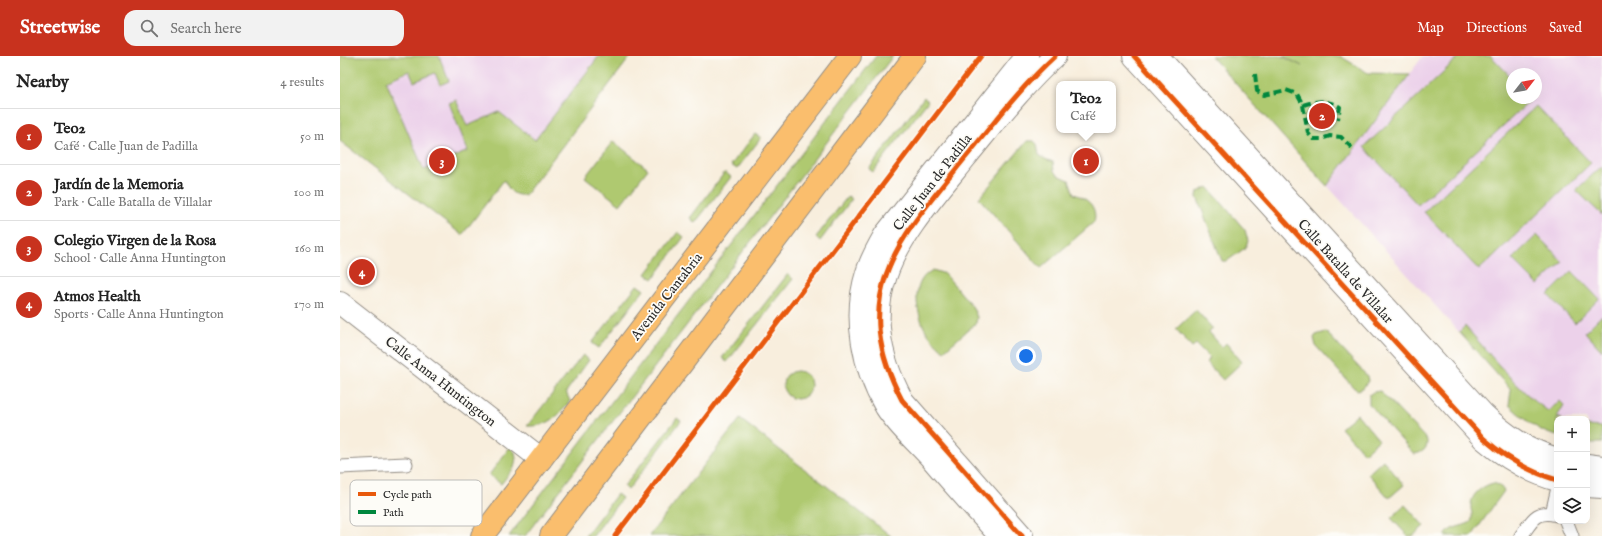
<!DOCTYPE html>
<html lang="en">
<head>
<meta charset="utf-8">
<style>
  body { margin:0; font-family:"IM FELL English",serif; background:#f2f2f2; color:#222 }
  .controls { position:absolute; right:12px; bottom:12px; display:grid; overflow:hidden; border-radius:8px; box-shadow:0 4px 16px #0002 }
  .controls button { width:36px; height:36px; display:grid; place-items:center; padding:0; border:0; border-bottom:1px solid #e0e0e0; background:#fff; color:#222; font:20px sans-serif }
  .compass { position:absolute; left:1166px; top:12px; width:36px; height:36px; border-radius:50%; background:#fff; box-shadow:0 4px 16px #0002; rotate:59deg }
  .you { position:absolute; left:686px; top:300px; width:14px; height:14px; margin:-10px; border:3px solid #fff; border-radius:50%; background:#1a73e8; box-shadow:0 0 0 6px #1a73e833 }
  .badge { display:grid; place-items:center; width:26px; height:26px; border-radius:50%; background:#c8321e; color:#fff; font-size:13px; font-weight:700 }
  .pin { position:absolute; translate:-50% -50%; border:2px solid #fff; box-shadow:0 1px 4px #0006 }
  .popup { position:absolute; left:716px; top:25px; width:60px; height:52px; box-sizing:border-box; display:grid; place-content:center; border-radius:8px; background:#fff; filter:drop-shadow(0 1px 3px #0005); font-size:13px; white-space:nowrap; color:#767676 }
  .popup b { font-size:15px; color:#222 }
  .popup::after { content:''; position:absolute; left:50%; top:100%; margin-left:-8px; border:8px solid transparent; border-top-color:#fff }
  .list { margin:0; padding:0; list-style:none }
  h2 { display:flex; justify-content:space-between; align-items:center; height:52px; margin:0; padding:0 16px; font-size:17px }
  h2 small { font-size:13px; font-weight:400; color:#767676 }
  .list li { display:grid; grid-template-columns:26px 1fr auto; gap:12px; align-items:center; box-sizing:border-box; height:56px; padding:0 16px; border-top:1px solid #e0e0e0 }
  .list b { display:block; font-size:15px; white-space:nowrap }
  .list p { margin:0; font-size:13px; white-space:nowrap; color:#767676 }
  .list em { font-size:13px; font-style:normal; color:#767676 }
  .icon { flex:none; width:22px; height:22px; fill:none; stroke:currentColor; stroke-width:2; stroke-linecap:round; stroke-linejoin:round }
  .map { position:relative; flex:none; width:1262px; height:480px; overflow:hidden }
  header { display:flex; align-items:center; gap:24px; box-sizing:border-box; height:56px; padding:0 20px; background:#c8321e; color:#fff }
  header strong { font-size:19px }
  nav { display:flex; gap:22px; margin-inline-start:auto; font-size:14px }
  .search { width:280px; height:36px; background:#f2f2f2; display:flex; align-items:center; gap:10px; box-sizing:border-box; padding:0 14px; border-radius:12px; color:#767676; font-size:15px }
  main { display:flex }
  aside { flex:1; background:#fff }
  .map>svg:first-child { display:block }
  .built { fill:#ecd1ea; fill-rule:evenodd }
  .green { fill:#afc96f; stroke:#6d7a4d }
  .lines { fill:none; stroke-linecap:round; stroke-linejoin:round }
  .service-casing { stroke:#928c84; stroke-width:15 }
  .minor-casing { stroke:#928c84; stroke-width:24 }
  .primary-casing { stroke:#928c84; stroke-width:24 }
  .service { stroke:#fff; stroke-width:13 }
  .minor { stroke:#fff; stroke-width:22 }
  .primary { stroke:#fabe6d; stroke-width:22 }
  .quiet { stroke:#00873e; stroke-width:4; stroke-dasharray:8 4; stroke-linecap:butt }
  .cycleway-casing { stroke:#fdfcf7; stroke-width:8 }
  .cycleway { stroke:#e8590c; stroke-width:5 }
  .labels { text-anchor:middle; stroke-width:3.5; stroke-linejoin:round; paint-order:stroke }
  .street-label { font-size:14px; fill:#2b2b2b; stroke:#fdfcf7 }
  .key { fill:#fdfcf7; stroke:#bebdba; stroke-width:1 }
  .key-label { font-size:11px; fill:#2b2b2b }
</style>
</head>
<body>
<header>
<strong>Streetwise</strong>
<div class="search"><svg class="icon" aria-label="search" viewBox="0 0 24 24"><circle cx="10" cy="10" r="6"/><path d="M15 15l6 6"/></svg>Search here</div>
<nav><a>Map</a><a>Directions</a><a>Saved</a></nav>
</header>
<main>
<aside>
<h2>Nearby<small>4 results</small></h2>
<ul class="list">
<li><span class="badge">1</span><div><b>Teo2</b><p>Café · Calle Juan de Padilla</p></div><em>50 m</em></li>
<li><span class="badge">2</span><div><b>Jardín de la Memoria</b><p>Park · Calle Batalla de Villalar</p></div><em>100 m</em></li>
<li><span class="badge">3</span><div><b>Colegio Virgen de la Rosa</b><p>School · Calle Anna Huntington</p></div><em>160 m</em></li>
<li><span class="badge">4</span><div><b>Atmos Health</b><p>Sports · Calle Anna Huntington</p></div><em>170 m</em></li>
</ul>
</aside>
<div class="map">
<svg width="1262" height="480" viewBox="0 0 1262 480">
  <rect width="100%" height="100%" fill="#fdfcf7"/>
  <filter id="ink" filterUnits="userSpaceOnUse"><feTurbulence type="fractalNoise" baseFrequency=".025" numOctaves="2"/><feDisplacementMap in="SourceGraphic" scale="8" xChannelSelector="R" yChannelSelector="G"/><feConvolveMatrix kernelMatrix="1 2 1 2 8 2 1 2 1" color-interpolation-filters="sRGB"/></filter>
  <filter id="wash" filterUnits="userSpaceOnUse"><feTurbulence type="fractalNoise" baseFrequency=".012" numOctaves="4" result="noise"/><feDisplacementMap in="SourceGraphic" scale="16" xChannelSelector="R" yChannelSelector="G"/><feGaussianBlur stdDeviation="0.9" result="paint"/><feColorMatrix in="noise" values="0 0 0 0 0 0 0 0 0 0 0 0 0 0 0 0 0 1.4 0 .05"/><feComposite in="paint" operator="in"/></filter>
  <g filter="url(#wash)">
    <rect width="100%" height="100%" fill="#f8eedd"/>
    <!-- built -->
    <path class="built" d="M 0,0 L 259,0 L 122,179 L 0,85 Z
      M 871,0 L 941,0 L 1045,51 L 1083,0 L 1262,0 L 1262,387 L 1247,387 L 1247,363 L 1217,363 L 1217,380 L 1209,378 L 1182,361 L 1169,349 L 1171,334 ZM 1172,18 L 1196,18 L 1196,42 L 1172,42 Z"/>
    <!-- green -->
    <path class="green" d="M 0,0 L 99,0 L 109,25 L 100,29 L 95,17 L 74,26 L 69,15 L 46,25 L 84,114 L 128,95 L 109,47 L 116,44 L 127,70 L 159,56 L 195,84 L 259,0 L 291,0 L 185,139 C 172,140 170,135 164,124 L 122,179 L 0,85 Z
      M 536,0 L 553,0 L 185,480 L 169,480 Z
      M 871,0 L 941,0 L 962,10 L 943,0 L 1000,0 L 1028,17 L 1070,18 L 987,130 Z
      M 1120,0 L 1151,0 L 1172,22 L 1172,42 L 1192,43 L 1078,149 L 1024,91 Z
      M 584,41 L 588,45 L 533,116 L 529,113 Z
      M 1196,50 L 1251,107 L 1139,214 L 1084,156 Z
      M 415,78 L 421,82 L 397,113 L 391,109 Z
      M 273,85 L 308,113 L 280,149 L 245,121 Z
      M 687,85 L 694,85 L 697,88 L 699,99 L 705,103 L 713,106 L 714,115 L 718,119 L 729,124 L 734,138 C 747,142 758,151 754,166 L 701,212 L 639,142 Z
      M 1262,110 L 1262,159 L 1236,134 Z
      M 385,116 L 391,121 L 355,167 L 350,162 Z
      M 868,131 L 905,174 L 908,185 L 905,192 L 887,205 L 882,205 L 857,141 L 858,136 Z
      M 508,140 L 512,143 L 480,185 L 476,181 Z
      M 338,176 L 344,181 L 313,223 L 306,218 Z
      M 1197,179 L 1223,206 L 1198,229 L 1172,203 Z
      M 593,214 L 605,218 L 632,250 L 637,261 L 636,267 L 604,295 C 596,288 587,279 583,269 C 575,250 572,224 593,214 Z
      M 1232,215 L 1259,243 L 1235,267 L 1208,239 Z
      M 448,218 L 453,223 L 387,306 L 382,302 Z
      M 297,229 L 304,234 L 259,292 L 252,287 Z
      M 856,254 L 873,273 L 869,276 L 882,291 L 886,287 L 902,306 L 883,324 L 866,306 L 870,302 L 856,288 L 852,291 L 836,273 Z
      M 1262,259 L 1262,295 L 1245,276 Z
      M 1125,270 C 1151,299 1176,333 1208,355 L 1220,345 L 1224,349 L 1217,361 L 1222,363 L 1217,363 L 1217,380 C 1199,376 1183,362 1169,349 L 1171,334 L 1119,276 Z
      M 986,276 L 1027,320 L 1028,325 L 1023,332 L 1018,334 L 1014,332 L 976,290 L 974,282 L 976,279 Z
      M 243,299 L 249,304 L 226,336 L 230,345 C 218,361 208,371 187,370 Z
      M443 329a14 14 0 1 1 28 0a14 14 0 1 1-28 0Z
      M 1040,335 L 1087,384 C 1088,393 1082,397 1074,398 L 1029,348 L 1029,339 L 1033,336 Z
      M 1017,358 L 1039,384 L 1024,397 L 1001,372 Z
      M 337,362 L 341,365 L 288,434 L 284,430 Z
      M 400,363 L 551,480 L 309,480 Z
      M 1247,370 L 1262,371 L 1262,387 L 1247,387 Z
      M 170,391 L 175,396 L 176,402 L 174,412 L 161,428 L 149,419 Z
      M 1043,404 L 1064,429 L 1049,442 L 1028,418 Z
      M 1154,427 L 1160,430 L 1164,435 L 1132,480 L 1105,480 C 1111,469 1121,472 1131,466 C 1134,456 1130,456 1131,448 C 1132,437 1144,429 1154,427 Z
      M 277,438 L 282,442 L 253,480 L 245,480 Z
      M 1065,449 L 1084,470 L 1073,480 L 1068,480 L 1051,462 Z"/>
  </g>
  <g filter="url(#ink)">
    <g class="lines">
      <defs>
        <path id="service" d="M 0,411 L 66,408
          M 1212,458 L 1217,436
          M 1226,465 L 1232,480
          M 1181,480 C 1192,465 1196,453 1217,459"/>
        <path id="minor" d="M 794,0 L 1144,383 C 1166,402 1189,416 1217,424
          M 817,0 L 1143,358 C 1165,379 1187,394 1217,403
          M 0,247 L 201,403
          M 1247,409 L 1262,411
          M 1247,430 L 1262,431
          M 660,480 C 637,454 614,429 592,403 C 577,386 558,370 546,351 C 523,312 513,260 527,217 C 531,203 538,191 545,179 L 687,0
          M 682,480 L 562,344 C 506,238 560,182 625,102 C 654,67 681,31 715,0"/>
        <path id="primary" d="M 142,480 L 510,0
          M 211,480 L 575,0"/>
      </defs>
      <!-- service casing -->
      <use href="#service" class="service-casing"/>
      <!-- minor casing -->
      <use href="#minor" class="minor-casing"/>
      <!-- primary casing -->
      <use href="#primary" class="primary-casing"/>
      <!-- service -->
      <use href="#service" class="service"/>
      <!-- minor -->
      <use href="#minor" class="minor"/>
      <!-- primary -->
      <use href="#primary" class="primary"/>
      <!-- quiet -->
      <path class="quiet" d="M 915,18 L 917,35 L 924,39 L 946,34 L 957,38 L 963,49 L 968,77 L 973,83 L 981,83 L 990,80 L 1001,81 L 1014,94
        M 963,49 C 977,44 988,44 1000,51 L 998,63"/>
      <defs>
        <path id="cycleway" d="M 794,0 L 1144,383 C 1166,402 1189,416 1217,424
          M 275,480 L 641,0
          M 682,480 L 562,344 C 506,238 560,182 625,102 C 654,67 681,31 715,0"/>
      </defs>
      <!-- cycleway casing -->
      <use href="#cycleway" class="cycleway-casing"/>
      <!-- cycleway -->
      <use href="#cycleway" class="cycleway"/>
    </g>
  </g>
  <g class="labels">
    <!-- street labels -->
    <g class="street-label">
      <text transform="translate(592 126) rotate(-52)" y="5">Calle Juan de Padilla</text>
      <text transform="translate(1006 215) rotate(48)" y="5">Calle Batalla de Villalar</text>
      <text transform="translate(326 240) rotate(-52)" y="5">Avenida Cantabria</text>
      <text transform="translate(101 325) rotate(38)" y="5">Calle Anna Huntington</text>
    </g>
  </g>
  <!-- legend -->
  <rect x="10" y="424" width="132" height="46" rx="6" class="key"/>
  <rect x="18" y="436" width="18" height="4" fill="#e8590c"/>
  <rect x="18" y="454" width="18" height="4" fill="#00873e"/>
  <g class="key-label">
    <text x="43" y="442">Cycle path</text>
    <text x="43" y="460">Path</text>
  </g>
</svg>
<div class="controls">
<button>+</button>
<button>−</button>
<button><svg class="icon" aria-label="layers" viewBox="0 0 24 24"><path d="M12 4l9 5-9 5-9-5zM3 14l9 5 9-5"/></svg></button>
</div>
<svg class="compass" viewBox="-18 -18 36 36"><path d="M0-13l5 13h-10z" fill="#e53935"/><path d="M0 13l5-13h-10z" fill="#767676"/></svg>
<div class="you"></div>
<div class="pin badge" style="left:746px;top:105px">1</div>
<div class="popup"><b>Teo2</b>Café</div>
<div class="pin badge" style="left:982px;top:60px">2</div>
<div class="pin badge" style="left:102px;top:105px">3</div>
<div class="pin badge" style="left:22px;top:216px">4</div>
</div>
</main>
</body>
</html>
